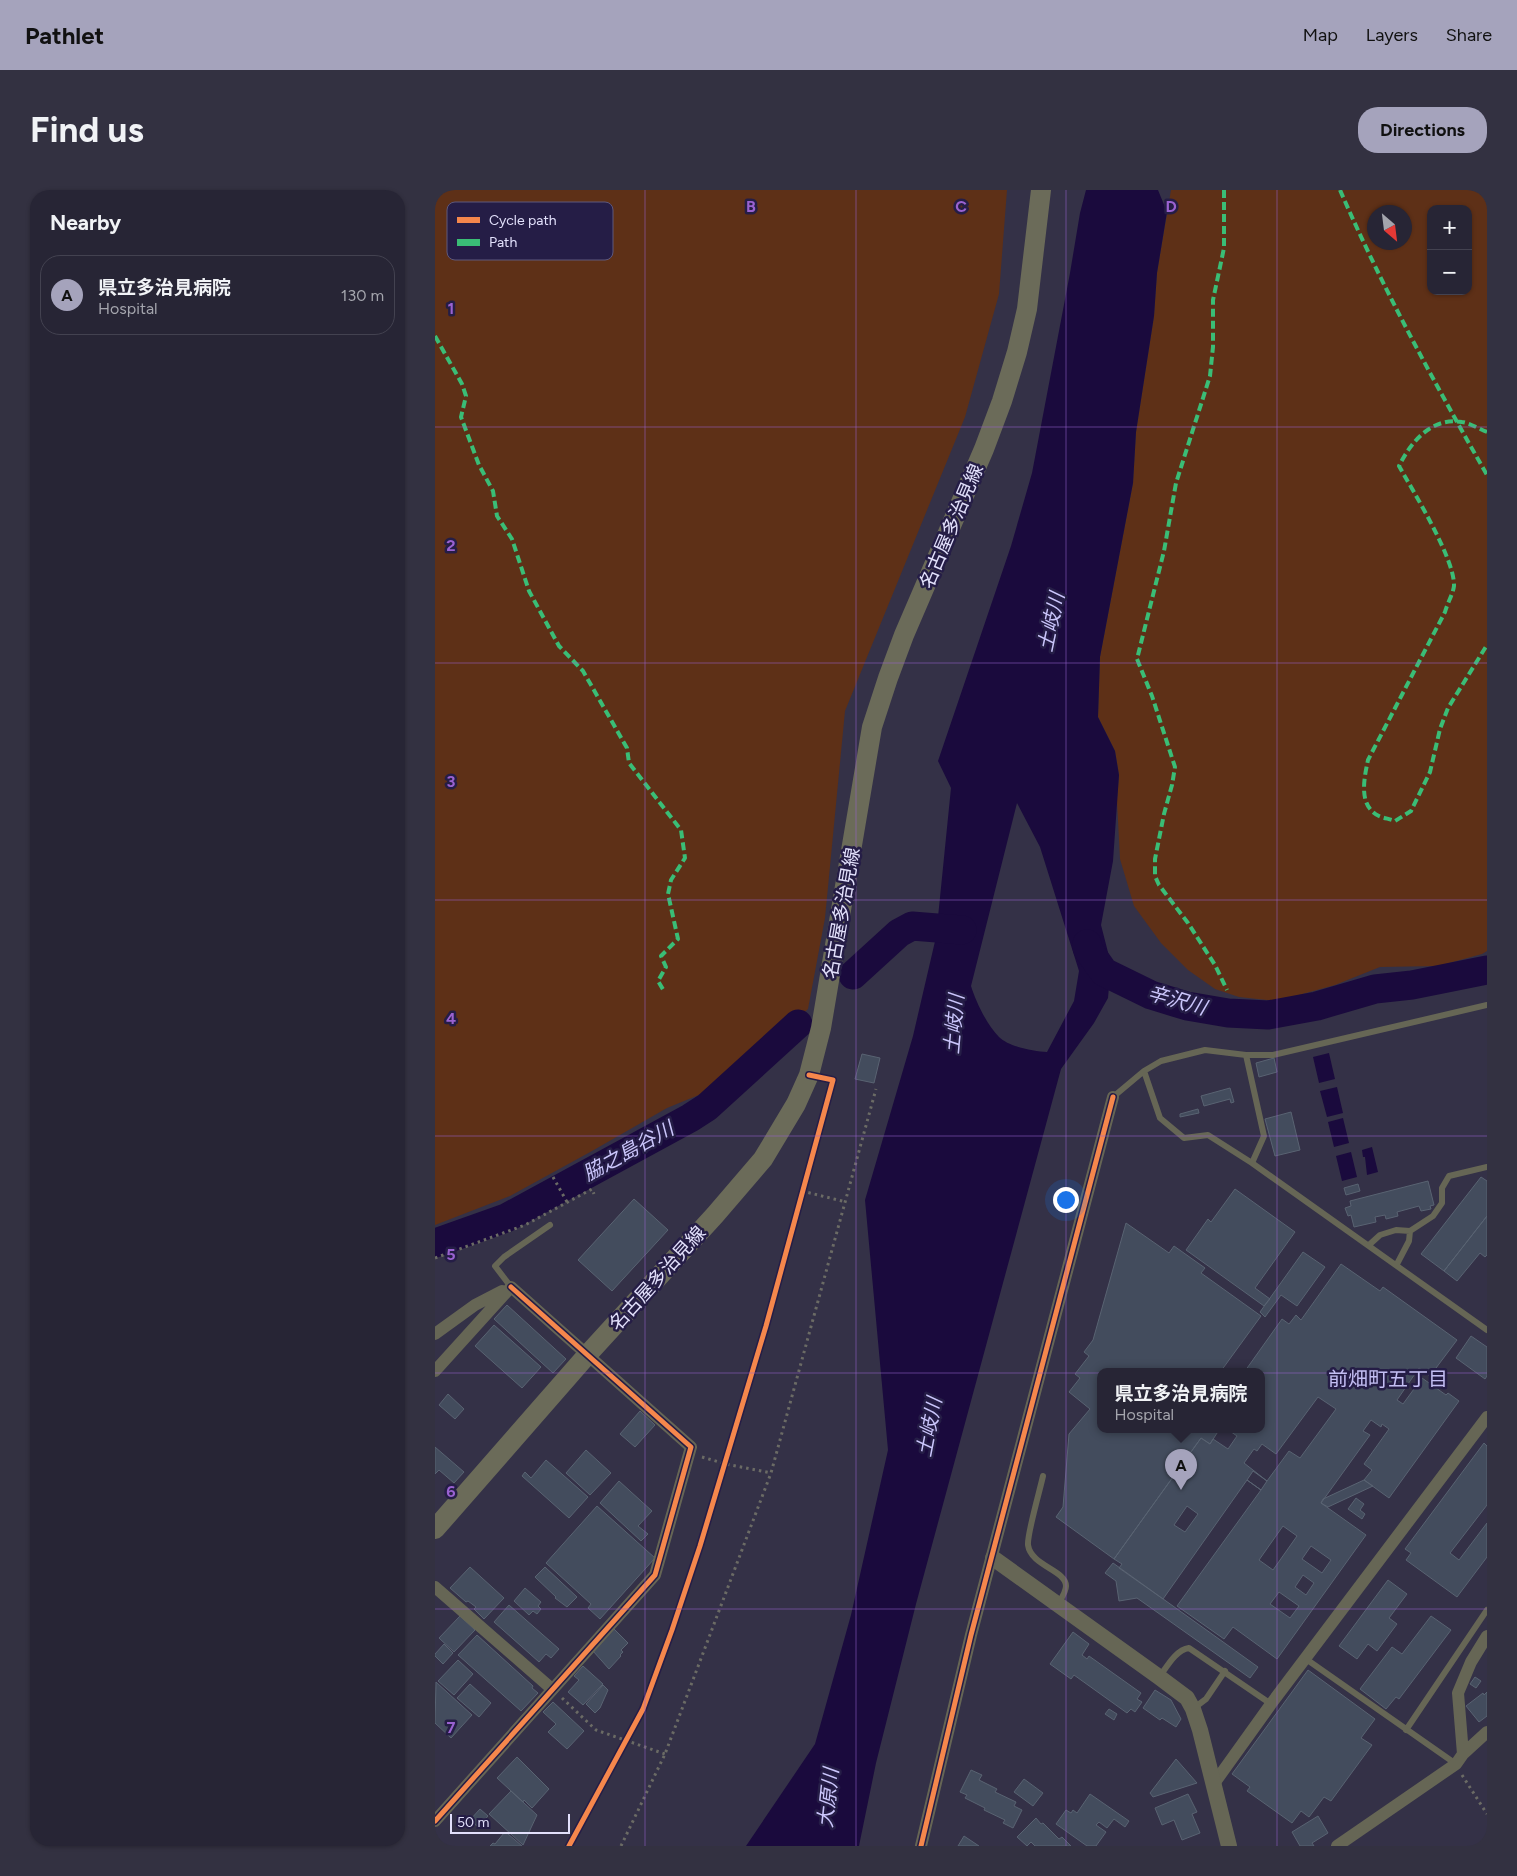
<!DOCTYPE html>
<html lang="en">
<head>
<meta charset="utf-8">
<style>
  body { margin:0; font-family:Figtree,"Noto Sans JP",sans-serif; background:#333141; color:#f1f3f6 }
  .controls { position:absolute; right:15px; top:15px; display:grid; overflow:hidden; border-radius:10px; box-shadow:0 1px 4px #0004 }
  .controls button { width:45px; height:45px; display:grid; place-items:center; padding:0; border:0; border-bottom:1px solid #434250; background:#272535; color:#f1f3f6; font:25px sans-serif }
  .compass { position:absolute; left:932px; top:15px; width:45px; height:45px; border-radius:50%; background:#272535; box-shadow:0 1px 4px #0004; rotate:152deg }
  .scale { position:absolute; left:15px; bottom:12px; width:120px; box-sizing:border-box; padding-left:5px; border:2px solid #e2e0fb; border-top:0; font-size:14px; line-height:18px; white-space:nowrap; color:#e2e0fb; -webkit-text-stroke:4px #251d46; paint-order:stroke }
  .you { position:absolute; left:630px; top:1009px; width:18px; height:18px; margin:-12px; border:4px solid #fff; border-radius:50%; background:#1a73e8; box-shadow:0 0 0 8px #1a73e833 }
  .badge { display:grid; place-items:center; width:32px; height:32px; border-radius:50%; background:#a5a3bc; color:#111; font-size:16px; font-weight:700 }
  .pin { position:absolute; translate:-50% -41px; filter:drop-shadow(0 1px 2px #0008) }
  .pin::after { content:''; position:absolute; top:26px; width:18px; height:15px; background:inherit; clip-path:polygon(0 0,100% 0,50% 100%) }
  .popup { position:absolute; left:662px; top:1178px; width:168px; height:65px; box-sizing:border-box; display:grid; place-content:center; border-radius:10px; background:#272535; filter:drop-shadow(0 1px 4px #0005); font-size:16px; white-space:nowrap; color:#a4a5ad }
  .popup b { font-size:19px; color:#f1f3f6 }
  .popup::after { content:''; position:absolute; left:50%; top:100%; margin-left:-10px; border:10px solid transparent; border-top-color:#272535 }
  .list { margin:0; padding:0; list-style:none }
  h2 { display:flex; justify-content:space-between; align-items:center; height:65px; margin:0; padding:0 20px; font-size:21px }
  h2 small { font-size:16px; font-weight:400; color:#a4a5ad }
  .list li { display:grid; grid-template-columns:32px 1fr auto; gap:15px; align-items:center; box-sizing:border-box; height:80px; margin:0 10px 10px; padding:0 10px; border:1px solid #434250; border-radius:20px }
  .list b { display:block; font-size:19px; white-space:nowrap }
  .list p { margin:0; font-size:16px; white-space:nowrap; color:#a4a5ad }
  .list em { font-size:16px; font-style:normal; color:#a4a5ad }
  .map { position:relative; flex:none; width:1052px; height:1656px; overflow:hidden; border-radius:20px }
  header { display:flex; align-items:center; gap:30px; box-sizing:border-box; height:70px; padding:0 25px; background:#a5a3bc; color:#111 }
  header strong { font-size:24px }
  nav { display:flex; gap:28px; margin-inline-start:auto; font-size:18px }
  .intro { display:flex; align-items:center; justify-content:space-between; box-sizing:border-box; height:120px; padding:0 30px }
  h1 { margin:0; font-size:35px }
  .button { padding:12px 22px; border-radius:20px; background:#a5a3bc; color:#111; font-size:18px; font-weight:700 }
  main { display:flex; gap:30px; padding:0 30px }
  aside { flex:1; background:#272535; border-radius:20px; box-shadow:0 1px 4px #0004 }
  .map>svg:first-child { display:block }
  .green { fill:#5e3017; fill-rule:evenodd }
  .water { fill:#1a0a3d; fill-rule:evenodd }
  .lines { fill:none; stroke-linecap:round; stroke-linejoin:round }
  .river { stroke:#1a0a3d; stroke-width:29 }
  .building { fill:#434c5d; stroke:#596372; fill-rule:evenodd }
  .path { stroke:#6b6b65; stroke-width:3; stroke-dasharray:2.5 4; stroke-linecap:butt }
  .service { stroke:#665; stroke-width:6 }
  .minor { stroke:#665; stroke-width:12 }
  .tertiary { stroke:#665; stroke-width:16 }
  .primary { stroke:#6b6b59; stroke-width:20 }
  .quiet { stroke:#3abd76; stroke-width:4; stroke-dasharray:8 4; stroke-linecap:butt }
  .cycleway-casing { stroke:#251d46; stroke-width:8 }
  .cycleway { stroke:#f5874c; stroke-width:5 }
  .grid { fill:none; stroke:#9a62d1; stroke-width:1; stroke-opacity:0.55 }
  .labels { text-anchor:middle; stroke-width:5; stroke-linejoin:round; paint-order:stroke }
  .street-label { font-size:19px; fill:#e2e0fb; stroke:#251d46 }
  .water-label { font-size:20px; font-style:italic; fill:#cbc6fc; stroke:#251d46 }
  .neighbourhood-label { font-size:20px; fill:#c3bef3; stroke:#251d46 }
  .key { fill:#251d46; stroke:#5e587c; stroke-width:1 }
  .key-label { font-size:14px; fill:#e2e0fb }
  .grid-label { font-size:16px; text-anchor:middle; font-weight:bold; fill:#9a62d1; stroke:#251d46; stroke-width:5; stroke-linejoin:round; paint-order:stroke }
</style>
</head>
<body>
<header>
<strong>Pathlet</strong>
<nav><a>Map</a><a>Layers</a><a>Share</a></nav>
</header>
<div class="intro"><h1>Find us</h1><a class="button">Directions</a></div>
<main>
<aside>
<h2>Nearby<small></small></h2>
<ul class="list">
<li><span class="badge">A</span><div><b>県立多治見病院</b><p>Hospital</p></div><em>130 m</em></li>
</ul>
</aside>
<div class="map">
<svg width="1052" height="1656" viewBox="0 0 1052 1656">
  <rect width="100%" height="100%" fill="#343147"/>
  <!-- green -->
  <path class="green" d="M 0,0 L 572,0 L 564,104 L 530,227 L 410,521 L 390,728 L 373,819 L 293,893 L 232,918 L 157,961 L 75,1006 L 0,1035 Z
    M 736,0 L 1052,0 L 1052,761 L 1047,764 L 1003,776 L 945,777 L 900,795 L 842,811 L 804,807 L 780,799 L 753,780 L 726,753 L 699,716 L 685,669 L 682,611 L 684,585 L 680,561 L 663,527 L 665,467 L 698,293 L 701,242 L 719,126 L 722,83 ZM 996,19 L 1033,19 L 1033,101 L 996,101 ZM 939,22 L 969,22 L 969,52 L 939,52 Z"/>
  <!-- water -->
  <path class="water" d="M 651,0 L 723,0 L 732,22 L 722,83 L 719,126 L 701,242 L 698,293 L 665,467 L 663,527 L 680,561 L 684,585 L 678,671 L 666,735 L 676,774 L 673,808 L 659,833 L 626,879 L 481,1414 L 441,1573 L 424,1656 L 311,1656 L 380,1554 L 416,1425 L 453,1260 L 430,1010 L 478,846 L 501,747 L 516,598 L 503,571 L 576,356 L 597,283 L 635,83 L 645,23 ZM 582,613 L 605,657 L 644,781 L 639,811 L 612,862 C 599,861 574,857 564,847 C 552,835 541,812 536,796 Z
    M 894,863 L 900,889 L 884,893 L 878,867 Z
    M 902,897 L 908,923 L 892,927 L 885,901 Z
    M 908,928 L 914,953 L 899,957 L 893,932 Z
    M 937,957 L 943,982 L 932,985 L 930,967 L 928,967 L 927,960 Z
    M 916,962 L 922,987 L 907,991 L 901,966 Z"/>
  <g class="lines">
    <!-- river -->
    <path class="river" d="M 652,754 L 652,758 L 669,782 L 716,805 L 752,816 L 793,823 L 833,825 L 882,816 L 940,799 L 977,795 L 1052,780
      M 418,785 L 464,743 L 477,736 L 527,740
      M 0,1053 L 71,1028 L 255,928 L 272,917 L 363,834"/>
  </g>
  <!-- building -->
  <path class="building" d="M 427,864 L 445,868 L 439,893 L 420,889 Z
    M 839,868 L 842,882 L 824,887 L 821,873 Z
    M 795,898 L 799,912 L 796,913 L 795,909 L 769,916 L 766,906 Z
    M 763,919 L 764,923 L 745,927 L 745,924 Z
    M 856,922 L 865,960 L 840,966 L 830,929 Z
    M 1046,987 L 1052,991 L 1052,1026 L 1009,1081 L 986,1064 Z
    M 993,991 L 999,1015 L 995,1016 L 996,1019 L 986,1021 L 984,1016 L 962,1022 L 963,1026 L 951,1029 L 950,1025 L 940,1027 L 941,1032 L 919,1037 L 916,1025 L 913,1026 L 910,1018 L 916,1016 L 915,1011 Z
    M 923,994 L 925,1001 L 911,1005 L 909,998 Z
    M 800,999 L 860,1042 L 820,1098 L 835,1109 L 829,1116 L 751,1060 L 773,1029 L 776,1032 Z
    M 199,1009 L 233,1040 L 177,1101 L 143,1070 Z
    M 1052,1026 L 1052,1065 L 1050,1067 L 1045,1063 L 1022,1091 L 1009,1081 Z
    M 691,1033 L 734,1063 L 739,1056 L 770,1078 L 766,1083 L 826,1126 L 786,1181 L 666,1181 L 666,1239 L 782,1239 L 784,1240 L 775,1254 L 766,1248 L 679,1369 L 621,1327 L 628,1317 L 634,1244 L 655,1219 L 634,1202 L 645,1188 L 640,1184 L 654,1166 L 649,1162 L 658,1150 Z
    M 868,1062 L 890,1077 L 862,1116 L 846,1105 L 830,1127 L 825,1122 Z
    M 906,1074 L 945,1101 L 948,1097 L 1022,1150 L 995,1186 L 984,1178 L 962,1210 L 968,1214 L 987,1188 L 1011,1205 L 1013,1203 L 1024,1211 L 954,1308 L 929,1290 L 937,1280 L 929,1274 L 954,1239 L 947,1234 L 946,1237 L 936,1230 L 928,1241 L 935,1245 L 886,1313 L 931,1345 L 842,1469 L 798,1437 L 789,1449 L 742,1416 L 826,1300 L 812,1290 L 728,1409 L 684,1378 L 687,1374 L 679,1369 L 766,1248 L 775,1254 L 778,1249 L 793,1259 L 802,1246 L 792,1239 L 826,1239 L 826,1181 L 810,1181 L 847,1129 L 854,1134 L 861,1125 L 866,1130 ZM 883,1207 L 901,1219 L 865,1268 L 854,1261 L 832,1291 L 809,1273 L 819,1259 L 822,1261 L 827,1254 L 841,1264 ZM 752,1316 L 763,1324 L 750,1342 L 739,1335 ZM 848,1336 L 862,1346 L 838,1380 L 824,1370 ZM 876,1356 L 896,1370 L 887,1383 L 867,1369 ZM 868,1385 L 879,1393 L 871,1405 L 860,1397 ZM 844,1402 L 864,1416 L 855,1428 L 835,1414 Z
    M 72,1115 L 131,1169 L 118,1183 L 59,1129 Z
    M 59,1135 L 106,1177 L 87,1198 L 40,1156 Z
    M 1036,1146 L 1052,1157 L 1052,1186 L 1050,1189 L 1021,1168 Z
    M 13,1204 L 29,1219 L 20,1229 L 4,1215 Z
    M 205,1221 L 220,1235 L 200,1257 L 185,1244 Z
    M 1049,1253 L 1052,1256 L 1052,1315 L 1015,1363 L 1024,1370 L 1052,1333 L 1052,1367 L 1022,1407 L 971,1370 L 976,1363 L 970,1359 Z
    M 0,1257 L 29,1282 L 19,1293 L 4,1280 L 0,1284 Z
    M 151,1260 L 176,1283 L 155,1305 L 131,1283 Z
    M 111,1270 L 153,1307 L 134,1328 L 87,1286 L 90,1282 L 96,1288 Z
    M 818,1281 L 832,1291 L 826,1300 L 812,1290 Z
    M 929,1290 L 938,1296 L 893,1317 L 886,1313 L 888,1309 Z
    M 184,1291 L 217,1321 L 203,1336 L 213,1344 L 206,1351 L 165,1313 Z
    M 921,1308 L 929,1314 L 925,1320 L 930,1324 L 927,1329 L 913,1319 Z
    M 162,1316 L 220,1368 L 165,1429 L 153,1418 L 156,1414 L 111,1373 Z
    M 678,1373 L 823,1477 L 815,1488 L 702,1408 L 684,1411 L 681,1391 L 670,1383 Z
    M 35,1377 L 69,1408 L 49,1429 L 39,1419 L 41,1417 L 33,1411 L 31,1412 L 15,1398 Z
    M 110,1377 L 142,1407 L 132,1417 L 120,1408 L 121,1407 L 100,1387 Z
    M 953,1390 L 972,1404 L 954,1428 L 962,1434 L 942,1461 L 933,1454 L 922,1469 L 904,1456 Z
    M 90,1398 L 106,1412 L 103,1416 L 106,1419 L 102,1424 L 98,1421 L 94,1425 L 79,1411 Z
    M 74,1415 L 124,1459 L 116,1468 L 111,1464 L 104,1472 L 59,1432 Z
    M 25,1426 L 40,1440 L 19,1462 L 4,1448 Z
    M 996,1426 L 1016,1440 L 964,1509 L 961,1507 L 951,1519 L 925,1499 L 957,1457 L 967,1464 Z
    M 179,1439 L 193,1453 L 186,1460 L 188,1462 L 185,1465 L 186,1466 L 174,1479 L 158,1461 Z
    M 638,1442 L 654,1454 L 647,1465 L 652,1469 L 654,1466 L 706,1503 L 702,1509 L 707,1512 L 700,1522 L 696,1519 L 692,1523 L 639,1485 L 636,1489 L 615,1474 Z
    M 42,1445 L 98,1496 L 97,1498 L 103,1503 L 86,1521 L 23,1465 Z
    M 9,1454 L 18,1463 L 8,1474 L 0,1466 L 0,1464 Z
    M 23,1470 L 38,1484 L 19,1505 L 3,1491 Z
    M 148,1476 L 168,1494 L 148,1515 L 133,1502 L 144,1490 L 139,1486 Z
    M 873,1480 L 940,1529 L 926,1548 L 937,1555 L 896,1611 L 889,1607 L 874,1627 L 866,1621 L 857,1633 L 812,1601 L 815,1597 L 797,1584 Z
    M 1040,1487 L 1046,1491 L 1041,1498 L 1035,1494 Z
    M 1,1492 L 37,1525 L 16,1548 L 0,1533 Z
    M 35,1494 L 56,1513 L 44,1527 L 22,1508 Z
    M 168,1495 L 173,1500 L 165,1518 L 160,1523 L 151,1514 Z
    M 720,1500 L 736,1510 L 746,1529 L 741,1537 L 727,1528 L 725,1530 L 708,1518 Z
    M 1052,1502 L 1052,1526 L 1044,1532 L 1031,1516 L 1048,1503 L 1049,1505 Z
    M 118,1512 L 149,1541 L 132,1559 L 113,1542 L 121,1534 L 108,1522 Z
    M 674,1519 L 682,1524 L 679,1530 L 670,1524 Z
    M 82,1567 L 114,1599 L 97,1618 L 89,1610 L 88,1612 L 62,1588 Z
    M 741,1569 L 762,1593 L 718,1607 L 715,1603 Z
    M 536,1580 L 547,1585 L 544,1590 L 562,1599 L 560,1602 L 581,1612 L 579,1616 L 587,1620 L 578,1638 L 568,1633 L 570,1630 L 549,1620 L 550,1618 L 530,1608 L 532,1605 L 525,1602 Z
    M 589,1589 L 608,1603 L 598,1616 L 579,1602 Z
    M 76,1601 L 102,1625 L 88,1655 L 54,1624 Z
    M 655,1604 L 694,1631 L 690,1637 L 679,1629 L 672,1638 L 664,1632 L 661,1635 L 671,1642 L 661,1656 L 652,1656 L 621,1634 L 631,1620 L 636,1623 L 638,1620 L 642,1623 Z
    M 753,1604 L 762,1622 L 757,1624 L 765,1643 L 747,1650 L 739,1630 L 727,1635 L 720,1618 Z
    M 45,1619 L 53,1626 L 43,1637 L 35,1630 Z
    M 883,1626 L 893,1643 L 877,1653 L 879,1656 L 865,1656 L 857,1642 Z
    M 601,1628 L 606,1634 L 608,1633 L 624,1649 L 627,1647 L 636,1656 L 600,1656 L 596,1652 L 592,1656 L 582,1647 Z
    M 69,1643 L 72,1643 L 87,1656 L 55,1656 L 58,1653 L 60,1654 Z
    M 529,1646 L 544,1656 L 523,1656 Z"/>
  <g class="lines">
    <!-- path -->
    <path class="path" d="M 118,987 L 132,1012
      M 367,1001 L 411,1012
      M 0,1068 L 90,1035 L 157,999 L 159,1004
      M 267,1267 L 291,1274 L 336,1283
      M 127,1508 L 161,1540 L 230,1564
      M 1027,1585 L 1052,1624
      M 186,1656 L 230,1564 L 336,1283 L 441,899"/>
    <!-- service -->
    <path class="service" d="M 811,865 L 829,946 L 817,973
      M 709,881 L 725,928 L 749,948 L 773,945 L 817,973 L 1052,1140
      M 678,907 L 709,881 L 726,871 L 770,860 L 811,865 L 838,865 L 1052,815
      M 934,1055 L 945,1045 L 961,1040 L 975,1041 L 998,1026 L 1007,1013 L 1007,998 L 1014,986 L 1052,977
      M 962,1074 L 974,1051 L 975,1041
      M 76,1097 L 60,1076 L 69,1067 L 115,1035
      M 608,1286 C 605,1300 592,1344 593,1355 C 596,1376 631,1380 631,1396 C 631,1402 626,1409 623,1414
      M 871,1469 L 1021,1574
      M 725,1486 C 733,1475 741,1460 754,1458 L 836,1514
      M 759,1518 L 771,1509 L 790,1481
      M 971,1540 L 1052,1420"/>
    <!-- minor -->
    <path class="minor" d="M 0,1144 L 40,1115 L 67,1101
      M 0,1181 L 76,1097
      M 0,1397 L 117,1499
      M 1028,1564 L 1023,1503 L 1036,1472 L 1052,1446
      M 778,1595 L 836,1514 L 1052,1227
      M 0,1631 L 220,1385 L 256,1257 L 76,1097
      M 486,1656 L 536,1445 L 678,907
      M 902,1656 L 1021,1574 L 1028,1564 L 1052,1542"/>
    <!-- tertiary -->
    <path class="tertiary" d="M 558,1368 L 724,1487 L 752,1508 L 758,1519 L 765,1540 L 794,1656"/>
    <!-- primary -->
    <path class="primary" d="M 0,1339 L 153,1164 L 280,1025 L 328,969 L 361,914 L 374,885 L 386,838 L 437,537 L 453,488 L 469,445 L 549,259 L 567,211 L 582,162 L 592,119 L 606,0"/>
    <!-- quiet -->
    <path class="quiet" d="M 789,0 L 789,58 L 778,110 L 778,157 L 775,186 L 741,293 L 729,361 L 702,469 L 717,506 L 740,577 L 737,595 L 729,624 L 720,669 L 720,686 L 724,695 L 753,733 L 780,775 L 792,800
      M 905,0 C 948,99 999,192 1052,285
      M 0,146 L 27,194 L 31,206 L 26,227 L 44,275 L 58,301 L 62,326 L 77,349 L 94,401 L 124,456 L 148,481 L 192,558 L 194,573 L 246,640 L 250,668 L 236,690 L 233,704 L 243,749 L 226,766 L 231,777 L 223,791 L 229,801
      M 1052,242 C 1044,239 1035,233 1027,232 C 996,227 976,252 964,276 C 978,301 1020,369 1019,396 C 1018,404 1012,414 1010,422 L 933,570 C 929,589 923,616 944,626 C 948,628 955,629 960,631 L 976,621 L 995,582 L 1005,539 L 1013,518 L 1052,455"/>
    <defs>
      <path id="cycleway" d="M 0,1631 L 220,1385 L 256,1257 L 76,1097
        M 134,1656 L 208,1519 L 237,1440 L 265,1356 L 331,1136 L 398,890 L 374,885
        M 486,1656 L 536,1445 L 678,907"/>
    </defs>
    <!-- cycleway casing -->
    <use href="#cycleway" class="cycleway-casing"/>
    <!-- cycleway -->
    <use href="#cycleway" class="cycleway"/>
  </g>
  <!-- grid -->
  <path class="grid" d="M 210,0 L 210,1656M 421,0 L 421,1656M 631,0 L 631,1656M 842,0 L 842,1656M 0,237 L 1052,237M 0,473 L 1052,473M 0,710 L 1052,710M 0,946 L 1052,946M 0,1183 L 1052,1183M 0,1419 L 1052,1419"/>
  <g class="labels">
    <!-- street labels -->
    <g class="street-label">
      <text transform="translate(516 336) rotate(-67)" y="7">名古屋多治見線</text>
      <text transform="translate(406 723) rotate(-80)" y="7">名古屋多治見線</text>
      <text transform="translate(222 1088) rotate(-48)" y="7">名古屋多治見線</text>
    </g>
    <!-- water labels -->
    <g class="water-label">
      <text transform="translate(616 432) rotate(-78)" y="7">土岐川</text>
      <text transform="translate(742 810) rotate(16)" y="7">辛沢川</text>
      <text transform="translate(519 834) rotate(-85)" y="7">土岐川</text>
      <text transform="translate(193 961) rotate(-29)" y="7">脇之島谷川</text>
      <text transform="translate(494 1237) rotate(-79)" y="7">土岐川</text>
      <text transform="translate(393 1608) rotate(-84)" y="7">大原川</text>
    </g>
    <!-- neighbourhood labels -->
    <g class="neighbourhood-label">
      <text x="953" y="1196">前畑町五丁目</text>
    </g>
  </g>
  <!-- legend -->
  <rect x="12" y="12" width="166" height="58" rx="8" class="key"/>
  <rect x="22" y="27" width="23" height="6" fill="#f5874c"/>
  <rect x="22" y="49" width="23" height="7" fill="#3abd76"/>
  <g class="key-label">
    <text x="54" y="35">Cycle path</text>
    <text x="54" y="57">Path</text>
  </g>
  <g class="grid-label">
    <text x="316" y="22">B</text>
    <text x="526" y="22">C</text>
    <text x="736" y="22">D</text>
    <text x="16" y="124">1</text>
    <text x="16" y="361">2</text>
    <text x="16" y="597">3</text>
    <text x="16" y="834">4</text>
    <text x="16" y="1070">5</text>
    <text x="16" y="1307">6</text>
    <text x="16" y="1543">7</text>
  </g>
</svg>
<div class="controls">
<button>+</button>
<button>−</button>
</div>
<svg class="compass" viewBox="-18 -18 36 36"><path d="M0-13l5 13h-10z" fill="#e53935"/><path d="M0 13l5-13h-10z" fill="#a4a5ad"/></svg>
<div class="scale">50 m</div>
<div class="you"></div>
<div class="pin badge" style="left:746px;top:1300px">A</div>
<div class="popup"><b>県立多治見病院</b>Hospital</div>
</div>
</main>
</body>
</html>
